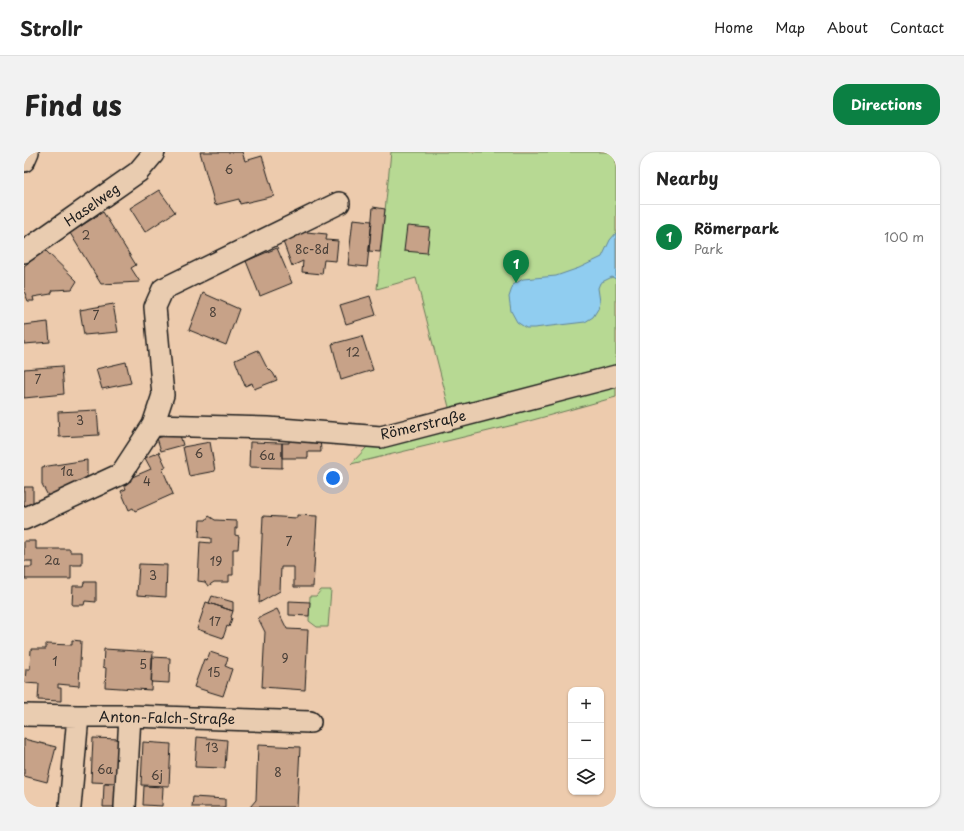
<!DOCTYPE html>
<html lang="en">
<head>
<meta charset="utf-8">
<style>
  body { margin:0; font-family:"Playpen Sans",sans-serif; background:#f2f2f2; color:#222 }
  .controls { position:absolute; right:12px; bottom:12px; display:grid; overflow:hidden; border-radius:8px; box-shadow:0 1px 3px #0004 }
  .controls button { width:36px; height:36px; display:grid; place-items:center; padding:0; border:0; border-bottom:1px solid #e0e0e0; background:#fff; color:#222; font:20px sans-serif }
  .you { position:absolute; left:309px; top:326px; width:14px; height:14px; margin:-10px; border:3px solid #fff; border-radius:50%; background:#1a73e8; box-shadow:0 0 0 6px #1a73e833 }
  .badge { display:grid; place-items:center; width:26px; height:26px; border-radius:50%; background:#0b8043; color:#fff; font-size:13px; font-weight:700 }
  .pin { position:absolute; translate:-50% -33px; filter:drop-shadow(0 1px 2px #0008) }
  .pin::after { content:''; position:absolute; top:21px; width:14px; height:12px; background:inherit; clip-path:polygon(0 0,100% 0,50% 100%) }
  .list { margin:0; padding:0; list-style:none }
  h2 { display:flex; justify-content:space-between; align-items:center; height:52px; margin:0; padding:0 16px; font-size:17px }
  h2 small { font-size:13px; font-weight:400; color:#767676 }
  .list li { display:grid; grid-template-columns:26px 1fr auto; gap:12px; align-items:center; box-sizing:border-box; height:64px; padding:0 16px; border-top:1px solid #e0e0e0 }
  .list b { display:block; font-size:15px; white-space:nowrap }
  .list p { margin:0; font-size:13px; white-space:nowrap; color:#767676 }
  .list em { font-size:13px; font-style:normal; color:#767676 }
  .icon { flex:none; width:22px; height:22px; fill:none; stroke:currentColor; stroke-width:2; stroke-linecap:round; stroke-linejoin:round }
  .map { position:relative; flex:none; width:592px; height:655px; overflow:hidden; border-radius:16px }
  header { display:flex; align-items:center; gap:24px; box-sizing:border-box; height:56px; padding:0 20px; background:#fff; border-bottom:1px solid #e0e0e0 }
  header strong { font-size:19px }
  nav { display:flex; gap:22px; margin-inline-start:auto; font-size:14px }
  .intro { display:flex; align-items:center; justify-content:space-between; box-sizing:border-box; height:96px; padding:0 24px }
  h1 { margin:0; font-size:28px }
  .button { padding:10px 18px; border-radius:16px; background:#0b8043; color:#fff; font-size:14px; font-weight:700 }
  main { display:flex; gap:24px; padding:0 24px }
  aside { flex:1; background:#fff; border-radius:16px; box-shadow:0 1px 3px #0004 }
  .map>svg:first-child { display:block }
  .green { fill:#b7d993; stroke:#6a7a58 }
  .water { fill:#90cdf0; stroke:#62869b }
  .building { fill:#c7a288; stroke:#1c1c1c }
  .lines { fill:none; stroke-linecap:round; stroke-linejoin:round }
  .minor-casing { stroke:#1c1c1c; stroke-width:24 }
  .minor { stroke:#e9ccb0; stroke-width:21 }
  .labels { text-anchor:middle; stroke-width:3; stroke-linejoin:round; paint-order:stroke }
  .number-label { font-size:12px; fill:#473e37 }
  .street-label { font-size:14px; fill:#1c1c1c; stroke:#e9ccb0 }
</style>
</head>
<body>
<header>
<strong>Strollr</strong>
<nav><a>Home</a><a>Map</a><a>About</a><a>Contact</a></nav>
</header>
<div class="intro"><h1>Find us</h1><a class="button">Directions</a></div>
<main>
<div class="map">
<svg width="592" height="655" viewBox="0 0 592 655">
  <rect width="100%" height="100%" fill="#edcbad"/>
  <filter id="ink" filterUnits="userSpaceOnUse"><feTurbulence type="fractalNoise" baseFrequency=".025" numOctaves="2"/><feDisplacementMap in="SourceGraphic" scale="8" xChannelSelector="R" yChannelSelector="G"/><feConvolveMatrix kernelMatrix="1 2 1 2 8 2 1 2 1" color-interpolation-filters="sRGB"/></filter>
  <g filter="url(#ink)">
    <!-- green -->
    <path class="green" d="M 367,0 L 592,0 L 592,214 L 426,259 L 392,126 L 353,137 Z
      M 592,234 L 592,245 L 498,271 L 327,312 L 343,295 Z
      M 297,438 L 307,438 L 304,475 L 293,475 L 285,469 L 286,444 L 292,444 Z"/>
    <!-- water -->
    <path class="water" d="M 592,81 L 592,127 L 588,125 L 576,131 L 574,136 L 576,150 L 574,157 L 569,165 L 561,170 L 510,176 L 502,176 L 493,170 L 487,159 L 485,145 L 489,133 L 499,127 L 532,124 L 555,116 L 578,105 L 586,88 Z"/>
    <!-- building -->
    <path class="building" d="M 176,0 L 218,0 L 221,9 L 238,4 L 250,44 L 216,52 L 215,47 L 191,53 Z
      M 135,38 L 151,60 L 121,80 L 106,56 Z
      M 349,55 L 361,57 L 356,100 L 345,99 Z
      M 79,60 L 112,113 L 107,116 L 116,130 L 77,132 L 46,81 Z
      M 329,67 L 348,69 L 343,115 L 324,113 Z
      M 383,74 L 406,76 L 403,101 L 380,99 Z
      M 282,80 L 303,82 L 302,88 L 314,89 L 312,109 L 300,108 L 298,122 L 278,120 L 279,109 L 268,114 L 258,87 Z
      M 253,96 L 268,131 L 236,144 L 222,109 Z
      M 21,98 L 53,129 L 48,137 L 29,138 L 27,142 L 9,145 L 10,149 L 4,149 L 0,139 L 0,114 Z
      M 179,141 L 215,157 L 202,193 L 165,178 Z
      M 346,144 L 352,163 L 322,172 L 316,153 Z
      M 89,152 L 94,180 L 60,183 L 56,158 Z
      M 24,170 L 26,190 L 0,192 L 0,173 Z
      M 338,184 L 349,218 L 317,228 L 308,192 Z
      M 234,198 L 242,214 L 249,221 L 253,228 L 230,237 L 228,231 L 221,234 L 211,208 Z
      M 102,210 L 107,231 L 78,237 L 72,217 Z
      M 38,214 L 40,242 L 0,246 L 0,217 Z
      M 73,258 L 75,283 L 35,285 L 34,260 Z
      M 155,280 L 159,293 L 137,299 L 133,286 Z
      M 296,284 L 297,300 L 284,300 L 284,306 L 258,306 L 258,291 L 265,291 L 265,285 Z
      M 186,290 L 191,319 L 165,324 L 159,295 Z
      M 226,290 L 258,291 L 258,316 L 225,315 Z
      M 135,300 L 142,315 L 138,316 L 149,342 L 111,359 L 109,356 L 105,358 L 97,339 L 102,337 L 100,332 L 107,329 L 106,326 L 127,317 L 121,306 Z
      M 63,308 L 63,325 L 25,346 L 18,332 L 18,315 Z
      M 0,335 L 9,335 L 9,355 L 0,356 Z
      M 273,363 L 293,364 L 289,435 L 270,435 L 270,415 L 257,415 L 256,439 L 235,451 L 239,364 L 273,366 Z
      M 185,364 L 191,368 L 213,369 L 213,376 L 211,376 L 211,383 L 215,384 L 214,397 L 209,397 L 209,423 L 205,423 L 205,430 L 190,430 L 184,434 L 181,430 L 174,429 L 176,390 L 187,391 L 187,386 L 175,385 L 176,368 L 182,368 Z
      M 0,389 L 12,389 L 12,397 L 46,397 L 46,400 L 58,400 L 58,413 L 47,413 L 47,427 L 1,427 L 1,415 L 8,415 L 8,409 L 0,409 Z
      M 115,412 L 143,413 L 142,445 L 113,443 Z
      M 60,430 L 72,430 L 72,450 L 61,449 L 60,453 L 48,453 L 49,434 L 59,434 Z
      M 188,444 L 209,450 L 209,459 L 185,451 Z
      M 265,449 L 286,450 L 285,464 L 265,463 Z
      M 182,450 L 209,459 L 207,465 L 208,466 L 205,475 L 203,474 L 199,486 L 173,477 Z
      M 253,457 L 263,477 L 284,478 L 281,538 L 238,535 L 241,480 L 234,466 Z
      M 48,488 L 57,489 L 55,534 L 34,532 L 34,536 L 37,536 L 37,549 L 14,548 L 15,532 L 1,531 L 2,517 L 6,517 L 7,497 L 22,497 L 22,492 L 48,493 Z
      M 80,497 L 129,500 L 127,538 L 81,535 L 82,516 L 79,515 Z
      M 186,500 L 204,506 L 201,514 L 208,517 L 199,544 L 170,535 L 180,507 L 183,508 Z
      M 128,505 L 146,506 L 145,531 L 127,530 Z
      M 173,585 L 203,588 L 201,616 L 171,615 Z
      M 69,586 L 96,587 L 93,631 L 67,630 Z
      M 0,587 L 32,595 L 23,630 L 0,624 Z
      M 119,590 L 147,592 L 145,634 L 117,633 Z
      M 234,593 L 276,595 L 273,655 L 226,655 L 232,648 Z
      M 80,632 L 97,633 L 96,655 L 79,655 Z
      M 120,634 L 139,635 L 138,654 L 119,653 Z
      M 169,645 L 201,647 L 201,655 L 168,655 Z"/>
    <g class="lines">
      <defs>
        <path id="minor" d="M 0,9 L 4,0
          M 0,100 L 114,20 L 129,2 L 130,0
          M 129,273 L 244,276 L 357,285 L 592,224
          M 0,367 L 97,322 L 129,273 L 139,243 L 131,155 L 139,137 L 315,51
          M 0,563 L 54,564 L 106,564 L 286,570
          M 46,655 L 54,564
          M 101,655 L 106,564"/>
      </defs>
      <!-- minor casing -->
      <use href="#minor" class="minor-casing"/>
      <!-- minor -->
      <use href="#minor" class="minor"/>
    </g>
  </g>
  <g class="labels">
    <!-- number labels -->
    <g class="number-label">
      <text x="205" y="22">6</text>
      <text x="62" y="88">2</text>
      <text x="288" y="102">8c-8d</text>
      <text x="189" y="165">8</text>
      <text x="72" y="168">7</text>
      <text x="329" y="205">12</text>
      <text x="14" y="232">7</text>
      <text x="56" y="273">3</text>
      <text x="175" y="306">6</text>
      <text x="243" y="308">6a</text>
      <text x="43" y="324">1a</text>
      <text x="123" y="334">4</text>
      <text x="265" y="394">7</text>
      <text x="28" y="413">2a</text>
      <text x="192" y="414">19</text>
      <text x="129" y="428">3</text>
      <text x="191" y="474">17</text>
      <text x="261" y="511">9</text>
      <text x="31" y="514">1</text>
      <text x="119" y="517">5</text>
      <text x="190" y="525">15</text>
      <text x="188" y="600">13</text>
      <text x="81" y="622">6a</text>
      <text x="254" y="625">8</text>
      <text x="133" y="628">6j</text>
    </g>
    <!-- street labels -->
    <g class="street-label">
      <text transform="translate(68 53) rotate(-35)" y="5">Haselweg</text>
      <text transform="translate(399 273) rotate(-13)" y="5">Römerstraße</text>
      <text transform="translate(143 566) rotate(1)" y="5">Anton-Falch-Straße</text>
    </g>
  </g>
</svg>
<div class="controls">
<button>+</button>
<button>−</button>
<button><svg class="icon" aria-label="layers" viewBox="0 0 24 24"><path d="M12 4l9 5-9 5-9-5zM3 14l9 5 9-5"/></svg></button>
</div>
<div class="you"></div>
<div class="pin badge" style="left:492px;top:131px">1</div>
</div>
<aside>
<h2>Nearby<small></small></h2>
<ul class="list">
<li><span class="badge">1</span><div><b>Römerpark</b><p>Park</p></div><em>100 m</em></li>
</ul>
</aside>
</main>
</body>
</html>
